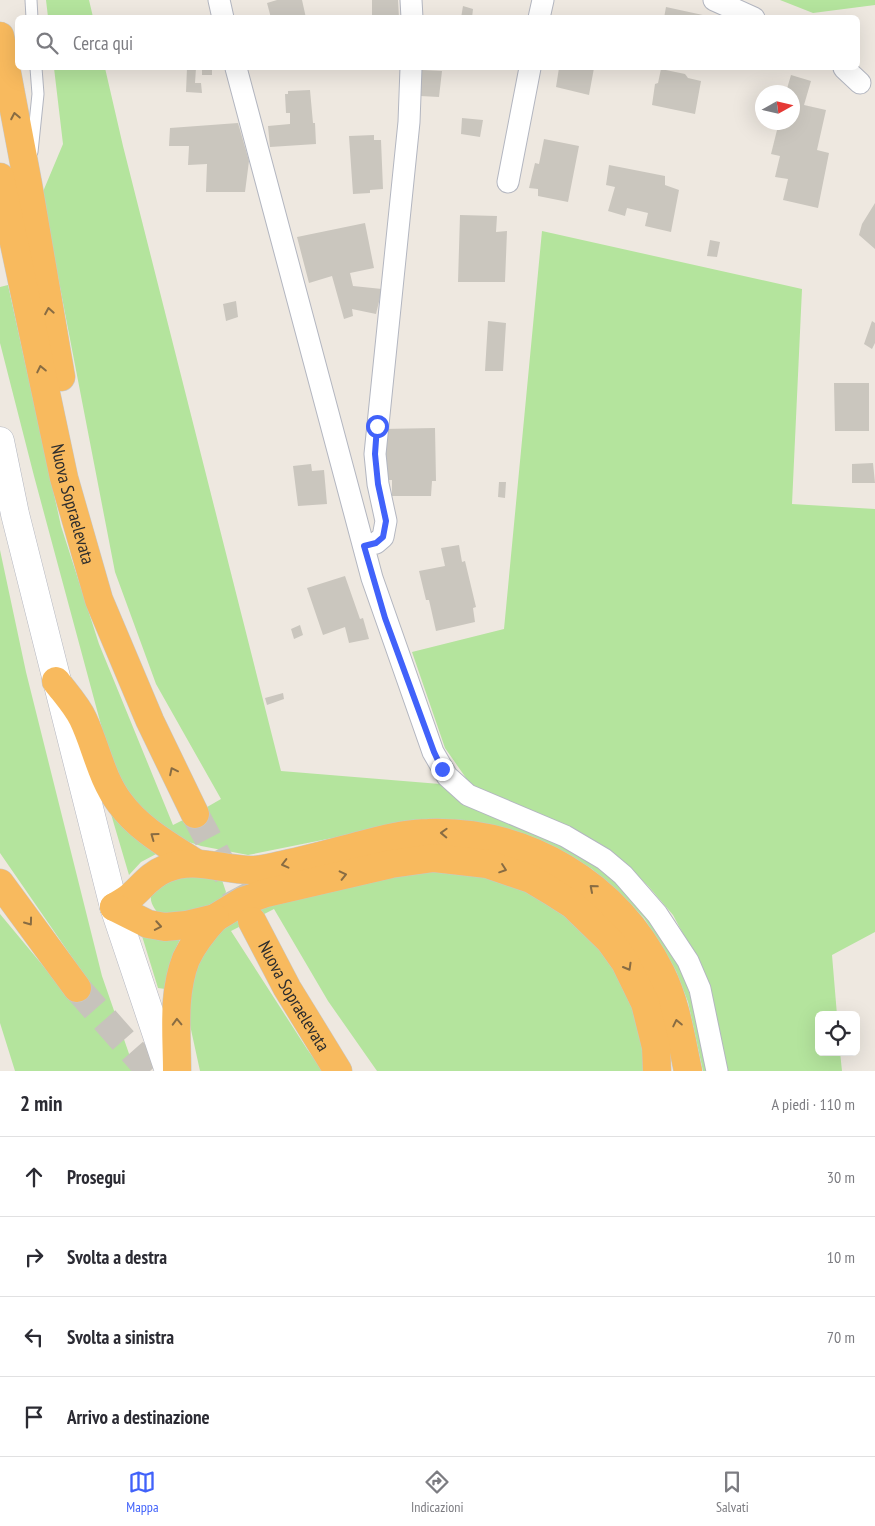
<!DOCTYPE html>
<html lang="it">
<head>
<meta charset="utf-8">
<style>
  body { margin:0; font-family:"PT Sans Narrow",sans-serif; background:#f7f7f7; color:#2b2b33 }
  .controls { position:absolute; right:15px; bottom:15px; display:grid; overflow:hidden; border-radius:8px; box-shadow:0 5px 20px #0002 }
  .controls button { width:45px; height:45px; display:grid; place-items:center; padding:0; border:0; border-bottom:1px solid #e1e1e2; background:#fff; color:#2b2b33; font:25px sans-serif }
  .compass { position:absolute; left:755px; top:85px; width:45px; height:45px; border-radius:50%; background:#fff; box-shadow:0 5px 20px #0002; rotate:82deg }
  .stop { position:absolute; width:15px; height:15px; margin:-11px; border:4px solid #4162fa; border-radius:50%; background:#fff }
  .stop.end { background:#4162fa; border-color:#fff; box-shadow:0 1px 5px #0008 }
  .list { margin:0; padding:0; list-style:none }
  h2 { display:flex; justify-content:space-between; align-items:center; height:65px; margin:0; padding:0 20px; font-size:21px }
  h2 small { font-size:16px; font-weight:400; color:#7c7c81 }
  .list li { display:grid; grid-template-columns:32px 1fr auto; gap:15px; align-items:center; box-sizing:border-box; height:80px; padding:0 20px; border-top:1px solid #e1e1e2 }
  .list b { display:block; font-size:19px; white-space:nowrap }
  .list em { font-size:16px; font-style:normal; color:#7c7c81 }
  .icon { flex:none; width:28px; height:28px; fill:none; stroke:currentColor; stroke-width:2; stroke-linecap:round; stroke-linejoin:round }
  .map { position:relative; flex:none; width:875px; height:1071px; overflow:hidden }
  .search { position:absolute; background:#fff; box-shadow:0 5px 20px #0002; left:15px; right:15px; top:15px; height:55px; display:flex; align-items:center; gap:12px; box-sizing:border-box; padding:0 18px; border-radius:8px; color:#7c7c81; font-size:19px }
  .sheet { height:385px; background:#fff }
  nav { display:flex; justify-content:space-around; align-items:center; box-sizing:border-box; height:70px; border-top:1px solid #e1e1e2; background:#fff; font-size:14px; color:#7c7c81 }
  nav a { display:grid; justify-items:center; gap:2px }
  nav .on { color:#4162fa }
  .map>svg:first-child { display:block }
  .green { fill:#b4e49d }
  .building { fill:#cac6be }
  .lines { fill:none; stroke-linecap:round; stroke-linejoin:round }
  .trunk-tunnel { stroke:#c7c3bc; stroke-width:28; stroke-dasharray:28 14; stroke-linecap:butt }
  .service-casing { stroke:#b3b6c0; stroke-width:13 }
  .minor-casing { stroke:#b3b6c0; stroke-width:23 }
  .tertiary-casing { stroke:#b3b6c0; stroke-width:29 }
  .secondary-casing { stroke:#b3b6c0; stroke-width:29 }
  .trunk-casing { stroke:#c8c8c8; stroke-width:29 }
  .service { stroke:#fff; stroke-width:11 }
  .minor { stroke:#fff; stroke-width:21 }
  .tertiary { stroke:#fff; stroke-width:28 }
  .secondary { stroke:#fff; stroke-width:28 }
  .trunk { stroke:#f8ba5e; stroke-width:28 }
  .oneway { stroke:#886c43 }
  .route { stroke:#4162fa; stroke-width:6 }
  .labels { text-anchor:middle; stroke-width:4.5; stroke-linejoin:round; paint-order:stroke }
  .street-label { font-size:18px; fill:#2d2d2d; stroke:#fff }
</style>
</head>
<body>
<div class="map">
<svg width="875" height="1071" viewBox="0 0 875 1071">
  <rect width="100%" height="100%" fill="#eee8e0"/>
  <!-- green -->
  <path class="green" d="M 46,0 L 89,0 L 93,17 L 48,17 Z
    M 780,0 L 875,0 L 875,5 L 813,13 Z
    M 54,68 L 105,68 L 123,146 L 281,771 L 440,784 L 461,803 L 558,840 L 611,874 L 635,900 L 673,954 L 685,980 L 695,1010 L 710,1071 L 703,1071 L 688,1002 L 676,971 L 661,945 L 644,918 L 620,894 L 592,869 L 565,853 L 397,825 L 248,855 L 201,846 L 180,839 L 149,818 L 125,790 L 114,768 L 104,736 L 34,476 L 0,343 L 0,287 L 8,285 L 61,526 L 99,644 L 173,825 L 195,814 L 221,799 L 156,684 L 115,572 L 42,194 L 63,144 Z
    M 542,231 L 802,289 L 792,504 L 875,509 L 875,932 L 832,955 L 837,1015 L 819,1015 L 819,1052 L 840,1052 L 842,1071 L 725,1071 L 698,962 L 673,915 L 649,887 L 625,863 L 481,793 L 465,781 L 466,778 L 445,748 L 412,652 L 504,629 Z
    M 0,550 L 26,672 L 102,976 L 135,1071 L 15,1071 L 0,1023 L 0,914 L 69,997 L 87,979 L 0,853 Z
    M 111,814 L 134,837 L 158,853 L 141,862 L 129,875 Z
    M 449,871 L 487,877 L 518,886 L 555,906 L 612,962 L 640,1025 L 644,1071 L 377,1071 L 328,1001 L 274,909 L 231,931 L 307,1049 L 323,1071 L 200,1071 L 190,1025 L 189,995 L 196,970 L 206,949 L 224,928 L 246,913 L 273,904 L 409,873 Z
    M 187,876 L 214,878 L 222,880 L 226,892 L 223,898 L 192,914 L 160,915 C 135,889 167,882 187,876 Z
    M 142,936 L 181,937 L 172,957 L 165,989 L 158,988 Z"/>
  <!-- building -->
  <path class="building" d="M 277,0 L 302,0 L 306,18 L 271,18 L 267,3 Z
    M 372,0 L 398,0 L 399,18 L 372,18 Z
    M 463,6 L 473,9 L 472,18 L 461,18 Z
    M 666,7 L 712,17 L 712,18 L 664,18 Z
    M 187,68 L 196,68 L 195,83 L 201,83 L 202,93 L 186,92 Z
    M 202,68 L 212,68 L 212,75 L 202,75 Z
    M 559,68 L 594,68 L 589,95 L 556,87 Z
    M 661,69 L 685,74 L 688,78 L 701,81 L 695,114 L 652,105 L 655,84 L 658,83 Z
    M 422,70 L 442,71 L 439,97 L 420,96 Z
    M 791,75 L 811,81 L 804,105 L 826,110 L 817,150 L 829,153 L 818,208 L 783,200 L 788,179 L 775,177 L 780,156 L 771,154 L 779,122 L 792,122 L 792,92 L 786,92 Z
    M 310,90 L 313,123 L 315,123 L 316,144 L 270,147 L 268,126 L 290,124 L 290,113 L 286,113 L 285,94 L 288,94 L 288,91 Z
    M 462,118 L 483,120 L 480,137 L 461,134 Z
    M 238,123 L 249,161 L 245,192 L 206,192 L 207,164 L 188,165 L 189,146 L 169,146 L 170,128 Z
    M 374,135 L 374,140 L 381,140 L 383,189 L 370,190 L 370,193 L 353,194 L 349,136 Z
    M 544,139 L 579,146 L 568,202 L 538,196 L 538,189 L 529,188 L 535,163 L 539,164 Z
    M 609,165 L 665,176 L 665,185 L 679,190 L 671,232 L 645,226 L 648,213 L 627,208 L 625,216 L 608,211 L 615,187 L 606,185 Z
    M 875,203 L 875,249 L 859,235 L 862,224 Z
    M 460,215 L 497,216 L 496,232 L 507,231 L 505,282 L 458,282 Z
    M 365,223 L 374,268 L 350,273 L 353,286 L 382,289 L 376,314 L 352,309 L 353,316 L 344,319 L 332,276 L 309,283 L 297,237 Z
    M 710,240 L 720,242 L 717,257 L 707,256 Z
    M 236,301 L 238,317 L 226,321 L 223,304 Z
    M 488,321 L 506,323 L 503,371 L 485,371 Z
    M 872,321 L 875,323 L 875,343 L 872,349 L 864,344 Z
    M 834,383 L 869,383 L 869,431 L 835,431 Z
    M 435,428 L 436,481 L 432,481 L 431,496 L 392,496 L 392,480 L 382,480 L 382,429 Z
    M 873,463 L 875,483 L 852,483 L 852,464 Z
    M 311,464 L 312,471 L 324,470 L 327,504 L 298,506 L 293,466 Z
    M 499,482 L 506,482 L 505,498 L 498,497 Z
    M 459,545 L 462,562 L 465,561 L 476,607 L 473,608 L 475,622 L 436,631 L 429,600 L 426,600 L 419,571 L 445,566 L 441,548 Z
    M 345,576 L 360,619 L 363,618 L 369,639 L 349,643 L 345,627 L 323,635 L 307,588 Z
    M 300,625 L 303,635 L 294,639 L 291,629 Z
    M 283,693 L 284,699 L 267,705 L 265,698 Z"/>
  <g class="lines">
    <!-- trunk-tunnel -->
    <path class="trunk-tunnel" d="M 195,814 L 252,921
      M 77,988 L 150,1071"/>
    <defs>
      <path id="service" d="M 31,0 L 32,18
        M 32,152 L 38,94 L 36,68"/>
      <path id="minor" d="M 219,0 L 223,18
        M 411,0 L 412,18
        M 714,0 L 754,18
        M 539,18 L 543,0
        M 236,68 L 372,578 L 433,752 L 447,776 L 468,795 L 565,836 L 604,859 L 623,875 L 657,914 L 688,961 L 700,989 L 717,1071
        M 844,68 L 860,83
        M 508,182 L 530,68
        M 364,546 L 376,543 L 383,537 L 386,521 L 378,484 L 375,454 L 409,122 L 411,68"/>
      <path id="tertiary" d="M 114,907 L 169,1071"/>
      <path id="secondary" d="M 0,441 L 15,514 L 114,907"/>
      <g id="trunk">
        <path d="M 0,36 L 28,184 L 61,377"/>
        <path id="s1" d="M 0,177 L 64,478 L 99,600 L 150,721 L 195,814"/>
        <path d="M 56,681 C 65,693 77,706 83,719 C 96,746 101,778 120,803 C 139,829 168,845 194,862"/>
        <path d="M 0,883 L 77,988"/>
        <path d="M 114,907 C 119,904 125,901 130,897 C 142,887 150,875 165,869 C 194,856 221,870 251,870 C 259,870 269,868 277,866 C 308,860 338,851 369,843 C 388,838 408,833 428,833 C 527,830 617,884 661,973 C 676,1003 681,1038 688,1071"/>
        <path d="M 114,907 L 148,924 L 165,927 L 186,925 L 215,918 L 243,901 L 266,893 L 391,864 L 434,858 L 487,864 L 531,879 L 551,891 L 573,905 L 610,941 L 625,962 L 645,1003 L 656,1047 L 657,1071"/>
        <path id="s2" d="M 252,921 L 287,988 L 338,1071"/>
        <path d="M 177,1071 C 177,1034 172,995 186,959 C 193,944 204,930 215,918"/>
      </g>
    </defs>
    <!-- service casing -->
    <use href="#service" class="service-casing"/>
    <!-- minor casing -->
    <use href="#minor" class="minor-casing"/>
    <!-- tertiary casing -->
    <use href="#tertiary" class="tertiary-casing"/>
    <!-- secondary casing -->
    <use href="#secondary" class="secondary-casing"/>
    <!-- trunk casing -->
    <use href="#trunk" class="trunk-casing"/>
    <!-- service -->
    <use href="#service" class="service"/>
    <!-- minor -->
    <use href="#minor" class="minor"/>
    <!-- tertiary -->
    <use href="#tertiary" class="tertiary"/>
    <!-- secondary -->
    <use href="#secondary" class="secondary"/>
    <!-- trunk -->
    <use href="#trunk" class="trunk"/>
  </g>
  <!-- one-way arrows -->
  <defs><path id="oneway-chevron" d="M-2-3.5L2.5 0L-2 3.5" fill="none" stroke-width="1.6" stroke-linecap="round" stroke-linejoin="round" transform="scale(1.25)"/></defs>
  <g class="oneway">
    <use href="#oneway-chevron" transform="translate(15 116) rotate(-101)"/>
    <use href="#oneway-chevron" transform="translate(49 311) rotate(-100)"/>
    <use href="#oneway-chevron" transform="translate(41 369) rotate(-102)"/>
    <use href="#oneway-chevron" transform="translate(173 771) rotate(-116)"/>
    <use href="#oneway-chevron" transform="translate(444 833) rotate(-178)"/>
    <use href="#oneway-chevron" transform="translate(154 836) rotate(-144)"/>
    <use href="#oneway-chevron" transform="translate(285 864) rotate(166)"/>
    <use href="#oneway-chevron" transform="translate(503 869) rotate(19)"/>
    <use href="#oneway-chevron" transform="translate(343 875) rotate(-13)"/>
    <use href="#oneway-chevron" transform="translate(593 888) rotate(-139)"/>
    <use href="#oneway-chevron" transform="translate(29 922) rotate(54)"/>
    <use href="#oneway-chevron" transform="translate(158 926) rotate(10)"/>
    <use href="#oneway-chevron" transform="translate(628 967) rotate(60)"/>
    <use href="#oneway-chevron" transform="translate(177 1022) rotate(-92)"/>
    <use href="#oneway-chevron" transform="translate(677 1023) rotate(-102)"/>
  </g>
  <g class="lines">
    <!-- route -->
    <path class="route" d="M 377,426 L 375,454 L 378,484 L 386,521 L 383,537 L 376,543 L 364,546 L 385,618 L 434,752 L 442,769"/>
  </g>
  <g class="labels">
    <!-- street labels -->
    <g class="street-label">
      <text dy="6" stroke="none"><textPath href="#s1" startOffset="335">Nuova Sopraelevata</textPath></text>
      <text dy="6" stroke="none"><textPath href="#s2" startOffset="86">Nuova Sopraelevata</textPath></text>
    </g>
  </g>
</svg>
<div class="controls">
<button><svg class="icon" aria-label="locate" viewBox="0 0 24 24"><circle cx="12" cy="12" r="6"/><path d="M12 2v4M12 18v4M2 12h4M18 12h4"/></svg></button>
</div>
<svg class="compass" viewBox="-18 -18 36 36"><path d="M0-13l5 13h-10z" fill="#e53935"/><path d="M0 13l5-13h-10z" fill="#7c7c81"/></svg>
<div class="stop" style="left:377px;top:426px"></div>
<div class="stop end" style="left:442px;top:769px"></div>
<div class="search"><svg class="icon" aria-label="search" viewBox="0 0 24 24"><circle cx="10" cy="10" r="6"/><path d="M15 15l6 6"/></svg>Cerca qui</div>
</div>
<section class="sheet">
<h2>2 min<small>A piedi · 110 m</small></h2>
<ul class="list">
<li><svg class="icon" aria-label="ahead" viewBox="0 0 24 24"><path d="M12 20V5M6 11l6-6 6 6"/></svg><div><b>Prosegui</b></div><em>30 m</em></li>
<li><svg class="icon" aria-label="right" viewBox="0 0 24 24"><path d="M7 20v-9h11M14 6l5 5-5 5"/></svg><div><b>Svolta a destra</b></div><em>10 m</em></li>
<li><svg class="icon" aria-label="left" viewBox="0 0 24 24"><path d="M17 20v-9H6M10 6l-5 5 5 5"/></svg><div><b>Svolta a sinistra</b></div><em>70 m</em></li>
<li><svg class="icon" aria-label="arrive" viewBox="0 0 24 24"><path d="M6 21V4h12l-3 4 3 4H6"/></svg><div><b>Arrivo a destinazione</b></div></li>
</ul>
</section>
<nav>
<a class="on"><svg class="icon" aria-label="map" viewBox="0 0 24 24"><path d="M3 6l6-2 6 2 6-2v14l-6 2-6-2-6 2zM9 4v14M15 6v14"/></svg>Mappa</a>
<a><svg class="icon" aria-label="directions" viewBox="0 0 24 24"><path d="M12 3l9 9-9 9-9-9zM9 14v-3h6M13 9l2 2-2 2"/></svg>Indicazioni</a>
<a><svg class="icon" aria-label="saved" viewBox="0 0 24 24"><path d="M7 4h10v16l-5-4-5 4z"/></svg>Salvati</a>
</nav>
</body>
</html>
